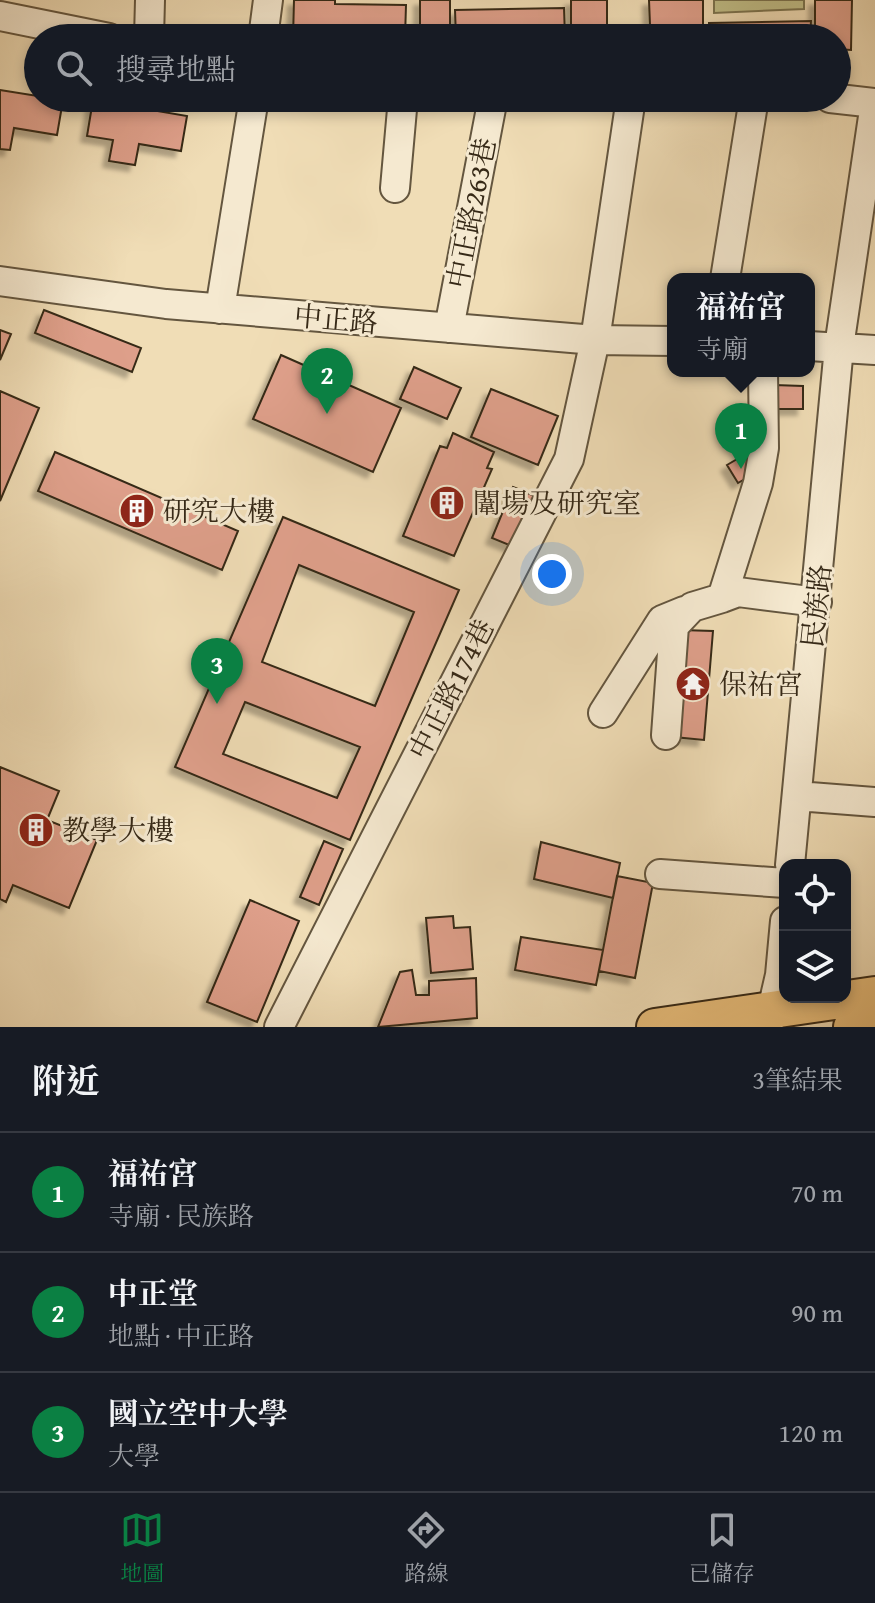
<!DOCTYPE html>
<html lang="zh-TW">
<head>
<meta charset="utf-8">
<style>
  body { margin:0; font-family:"Gentium Book Plus","Noto Serif TC",serif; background:#20242c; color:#f1f3f6 }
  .controls { position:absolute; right:24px; bottom:24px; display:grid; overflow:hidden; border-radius:16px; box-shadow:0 4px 12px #0003 }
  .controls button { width:72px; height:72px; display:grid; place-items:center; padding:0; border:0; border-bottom:2px solid #363941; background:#171b24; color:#f1f3f6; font:40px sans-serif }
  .you { position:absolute; left:552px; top:574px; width:28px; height:28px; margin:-20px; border:6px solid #fff; border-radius:50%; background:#1a73e8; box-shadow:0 0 0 12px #1a73e833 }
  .badge { display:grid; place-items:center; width:52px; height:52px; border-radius:50%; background:#0b8043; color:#fff; font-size:26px; font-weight:700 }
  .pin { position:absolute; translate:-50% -66px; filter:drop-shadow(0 2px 4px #0008) }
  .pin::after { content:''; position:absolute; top:42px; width:28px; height:24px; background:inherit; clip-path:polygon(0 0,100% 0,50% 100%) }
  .popup { position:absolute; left:667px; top:273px; width:148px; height:104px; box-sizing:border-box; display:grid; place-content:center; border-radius:16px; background:#171b24; filter:drop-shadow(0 2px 6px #0005); font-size:26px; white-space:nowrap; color:#9ea1a6 }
  .popup b { font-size:30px; color:#f1f3f6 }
  .popup::after { content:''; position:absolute; left:50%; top:100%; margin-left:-16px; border:16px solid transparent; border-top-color:#171b24 }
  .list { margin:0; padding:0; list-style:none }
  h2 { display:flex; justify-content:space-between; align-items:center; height:104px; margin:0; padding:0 32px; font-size:34px }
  h2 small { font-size:26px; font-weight:400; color:#9ea1a6 }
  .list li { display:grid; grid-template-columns:52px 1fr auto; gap:24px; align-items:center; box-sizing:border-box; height:120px; padding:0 32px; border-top:2px solid #363941 }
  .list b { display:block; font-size:30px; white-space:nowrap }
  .list p { margin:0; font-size:26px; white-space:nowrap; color:#9ea1a6 }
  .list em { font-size:26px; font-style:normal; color:#9ea1a6 }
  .icon { flex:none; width:44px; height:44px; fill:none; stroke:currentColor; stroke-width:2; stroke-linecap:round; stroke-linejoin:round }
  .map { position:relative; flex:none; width:875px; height:1027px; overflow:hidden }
  .search { position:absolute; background:#171b24; box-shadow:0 4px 12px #0003; left:24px; right:24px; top:24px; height:88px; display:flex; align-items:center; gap:20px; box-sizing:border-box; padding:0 28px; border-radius:44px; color:#9ea1a6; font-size:30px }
  .sheet { height:464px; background:#171b24 }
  nav { display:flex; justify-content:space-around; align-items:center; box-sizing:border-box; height:112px; border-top:2px solid #363941; background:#171b24; font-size:22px; color:#9ea1a6 }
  nav a { display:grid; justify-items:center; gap:4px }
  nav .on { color:#0b8043 }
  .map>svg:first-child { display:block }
  .green { fill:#c1bf89; stroke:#7c7450; stroke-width:2 }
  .building { fill:#de9f8a; stroke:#362917; stroke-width:2; fill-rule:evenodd; filter:url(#shadow) }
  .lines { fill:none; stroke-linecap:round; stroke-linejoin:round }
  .minor-casing { stroke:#64563f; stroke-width:32 }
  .major-casing { stroke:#362917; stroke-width:40 }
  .minor { stroke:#f5e9d0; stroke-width:28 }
  .major { stroke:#e8be7b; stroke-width:36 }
  .labels { text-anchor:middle; stroke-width:6; stroke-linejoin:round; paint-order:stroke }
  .street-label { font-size:28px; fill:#362917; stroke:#f5e9d0 }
  .poi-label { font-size:28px; fill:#362917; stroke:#f5e9d0; text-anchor:start }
</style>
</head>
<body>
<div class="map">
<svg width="875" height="1027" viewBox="0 0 875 1027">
  <defs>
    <filter id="shadow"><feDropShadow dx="-6" dy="6" stdDeviation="2" flood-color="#0004"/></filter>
  </defs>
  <rect width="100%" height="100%" fill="#f0ddb6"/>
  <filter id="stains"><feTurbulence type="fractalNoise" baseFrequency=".0025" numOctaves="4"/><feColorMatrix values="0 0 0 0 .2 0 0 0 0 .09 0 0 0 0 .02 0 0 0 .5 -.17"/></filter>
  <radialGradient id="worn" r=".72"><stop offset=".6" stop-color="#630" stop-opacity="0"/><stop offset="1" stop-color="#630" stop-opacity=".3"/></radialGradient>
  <!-- green -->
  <path class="green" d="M 714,0 L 804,0 L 804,9 L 714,13 Z"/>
  <!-- building -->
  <path class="building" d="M 294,0 L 335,0 L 335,4 L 406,5 L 405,38 L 293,38 Z
    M 420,0 L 450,0 L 450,32 L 420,33 Z
    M 571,0 L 607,0 L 607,37 L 571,38 Z
    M 649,0 L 703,0 L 703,38 L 665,38 L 666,26 L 650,25 Z
    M 815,0 L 852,0 L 851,50 L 837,49 L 837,38 L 815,38 Z
    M 564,8 L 565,37 L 456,38 L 455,10 Z
    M 811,21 L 810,38 L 710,38 L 709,23 Z
    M 0,90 L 63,100 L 57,135 L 14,128 L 10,150 L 0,149 Z
    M 93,100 L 187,116 L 181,151 L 139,144 L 135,165 L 109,161 L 113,140 L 87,136 Z
    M 44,310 L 141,348 L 132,372 L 35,333 Z
    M 0,330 L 11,334 L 0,360 Z
    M 281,355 L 401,408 L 373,472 L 253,419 Z
    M 414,367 L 461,388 L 447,419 L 400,399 Z
    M 774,385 L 803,386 L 803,409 L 774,409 Z
    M 491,389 L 558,416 L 538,465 L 471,437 Z
    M 0,391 L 39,408 L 0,501 Z
    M 453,433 L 494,452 L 487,468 L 492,469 L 454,556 L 403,536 L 440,446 L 447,448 Z
    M 55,452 L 238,531 L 222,570 L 38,491 Z
    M 744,455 L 755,473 L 738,483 L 727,465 Z
    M 513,487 L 535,496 L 514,547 L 492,538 Z
    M 283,517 L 459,590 L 350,840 L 175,767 ZM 299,565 L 414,612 L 375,706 L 262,662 ZM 245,702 L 360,747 L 337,798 L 223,754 Z
    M 681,630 L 713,631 L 704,740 L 674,737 Z
    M 0,767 L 59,791 L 47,820 L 97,840 L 69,908 L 13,885 L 6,902 L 0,899 Z
    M 324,841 L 343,849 L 319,905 L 300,897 Z
    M 541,842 L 620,863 L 613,898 L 534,879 Z
    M 617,876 L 653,883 L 635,978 L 599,971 Z
    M 250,900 L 299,921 L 257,1022 L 207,1002 Z
    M 453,916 L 454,928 L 470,927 L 473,969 L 431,973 L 426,918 Z
    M 521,937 L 603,950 L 596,985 L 515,970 Z
    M 412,970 L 416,995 L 429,995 L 429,981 L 476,978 L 477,1018 L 378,1027 L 400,972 Z"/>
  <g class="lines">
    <defs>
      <path id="minor" d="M 0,16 L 109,38
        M 149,38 L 150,0
        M 263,38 L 268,0
        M 395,188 L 403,98
        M 725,279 L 754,98
        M 0,281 L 166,304 L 595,340 L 673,341
        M 220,309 L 254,98
        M 449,328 L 493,98
        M 809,346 L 875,350
        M 722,598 L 738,592 L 817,602
        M 603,713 L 662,620 L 684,611
        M 666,735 L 674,626 L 692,607 L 722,598 L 758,483 L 764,448 L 763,371
        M 797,796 L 875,802
        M 790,865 L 839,347 L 875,103 L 830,98
        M 660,874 L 785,883
        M 279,1027 L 569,459 L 595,340 L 631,98
        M 768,1027 L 780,975 L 785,921"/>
      <path id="major" d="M 655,1027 L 875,995
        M 852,1027 L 875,1023"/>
    </defs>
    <!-- minor casing -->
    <use href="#minor" class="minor-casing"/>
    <!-- major casing -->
    <use href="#major" class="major-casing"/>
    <!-- minor -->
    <use href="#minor" class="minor"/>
    <!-- major -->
    <use href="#major" class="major"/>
  </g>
  <!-- icons -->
  <defs>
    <symbol id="building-disc" viewBox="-11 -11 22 22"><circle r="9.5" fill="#8f2418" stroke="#f5e9d0"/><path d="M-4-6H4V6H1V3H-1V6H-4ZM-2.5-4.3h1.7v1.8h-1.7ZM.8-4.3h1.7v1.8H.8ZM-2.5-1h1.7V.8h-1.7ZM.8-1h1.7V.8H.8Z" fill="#fff"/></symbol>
    <symbol id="temple-disc" viewBox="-11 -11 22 22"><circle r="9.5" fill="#8f2418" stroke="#f5e9d0"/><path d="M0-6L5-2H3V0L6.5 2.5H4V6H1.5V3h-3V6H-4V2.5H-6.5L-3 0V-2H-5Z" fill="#fff"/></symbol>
  </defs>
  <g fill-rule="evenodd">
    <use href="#building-disc" x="427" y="483" width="40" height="40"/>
    <use href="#building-disc" x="117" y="491" width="40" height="40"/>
    <use href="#temple-disc" x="673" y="664" width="40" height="40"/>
    <use href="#building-disc" x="16" y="810" width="40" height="40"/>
  </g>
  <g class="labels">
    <!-- street labels -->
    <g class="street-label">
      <text transform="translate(471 213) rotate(-79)" y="10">中正路263巷</text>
      <text transform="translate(336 319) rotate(5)" y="10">中正路</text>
      <text transform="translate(816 606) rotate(-84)" y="10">民族路</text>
      <text transform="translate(451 689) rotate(-63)" y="10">中正路174巷</text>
    </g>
    <!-- poi labels -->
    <g class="poi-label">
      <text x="473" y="513">闈場及研究室</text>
      <text x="163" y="521">研究大樓</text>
      <text x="719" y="694">保祐宮</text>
      <text x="62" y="840">教學大樓</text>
    </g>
  </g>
  <rect width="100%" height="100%" filter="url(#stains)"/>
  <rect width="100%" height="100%" fill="url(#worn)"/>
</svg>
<div class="controls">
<button><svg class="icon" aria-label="locate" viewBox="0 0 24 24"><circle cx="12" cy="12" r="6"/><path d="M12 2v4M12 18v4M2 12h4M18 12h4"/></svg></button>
<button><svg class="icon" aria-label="layers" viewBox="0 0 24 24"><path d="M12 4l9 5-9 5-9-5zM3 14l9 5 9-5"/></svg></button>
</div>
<div class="you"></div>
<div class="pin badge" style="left:741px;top:469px">1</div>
<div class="popup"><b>福祐宮</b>寺廟</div>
<div class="pin badge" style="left:327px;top:414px">2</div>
<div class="pin badge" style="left:217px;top:704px">3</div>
<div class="search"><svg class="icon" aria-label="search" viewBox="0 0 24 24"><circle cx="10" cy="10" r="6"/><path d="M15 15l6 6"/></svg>搜尋地點</div>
</div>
<section class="sheet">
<h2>附近<small>3筆結果</small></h2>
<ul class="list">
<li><span class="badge">1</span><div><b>福祐宮</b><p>寺廟 · 民族路</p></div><em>70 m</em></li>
<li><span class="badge">2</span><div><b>中正堂</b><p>地點 · 中正路</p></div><em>90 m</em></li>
<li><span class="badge">3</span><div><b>國立空中大學</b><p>大學</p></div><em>120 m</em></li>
</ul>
</section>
<nav>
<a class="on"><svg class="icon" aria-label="map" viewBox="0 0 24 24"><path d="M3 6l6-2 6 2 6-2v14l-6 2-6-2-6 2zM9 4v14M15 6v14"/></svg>地圖</a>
<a><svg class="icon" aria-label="directions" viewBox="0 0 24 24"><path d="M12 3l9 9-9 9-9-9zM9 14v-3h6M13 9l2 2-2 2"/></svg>路線</a>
<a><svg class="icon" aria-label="saved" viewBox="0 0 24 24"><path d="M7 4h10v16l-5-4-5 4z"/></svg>已儲存</a>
</nav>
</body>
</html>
